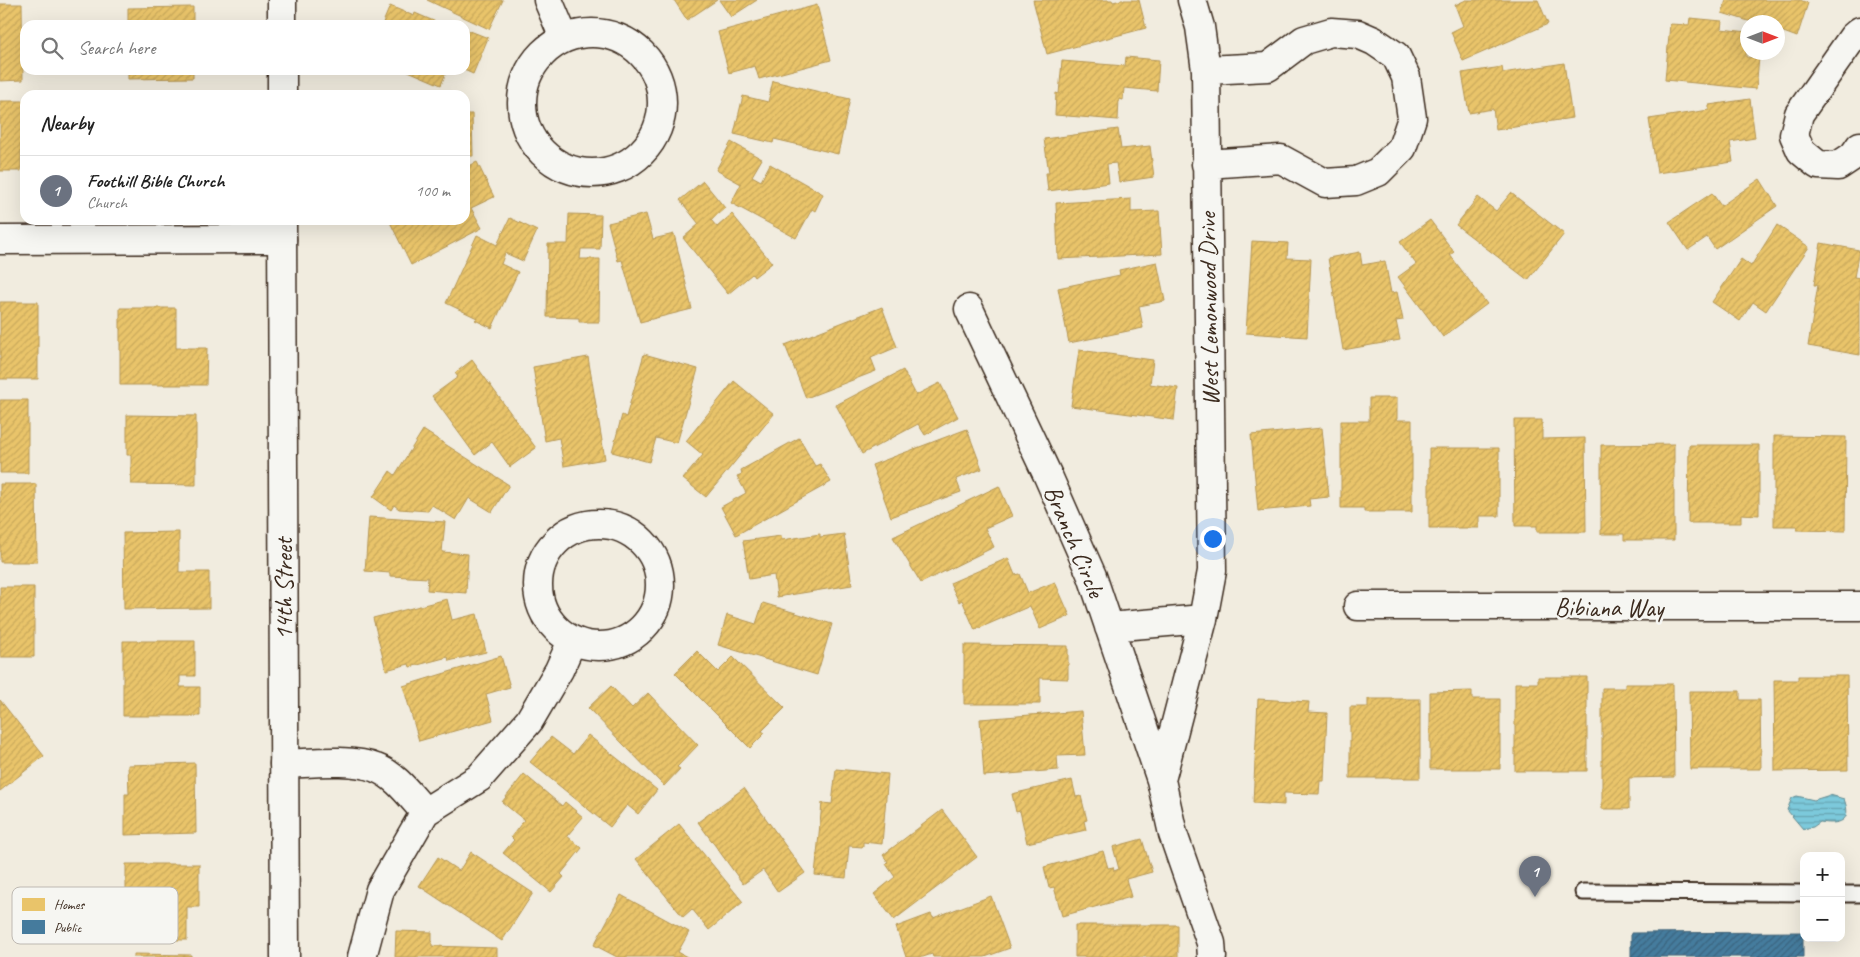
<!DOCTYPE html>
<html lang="en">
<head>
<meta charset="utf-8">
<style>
  body { margin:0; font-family:Caveat,sans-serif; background:#f6f6f6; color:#222 }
  .controls { position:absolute; right:15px; bottom:15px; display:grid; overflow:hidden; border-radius:10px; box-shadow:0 5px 20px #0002 }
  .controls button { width:45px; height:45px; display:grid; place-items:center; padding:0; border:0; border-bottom:1px solid #e0e0e0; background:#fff; color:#222; font:25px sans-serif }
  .compass { position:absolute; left:1740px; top:15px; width:45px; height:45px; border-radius:50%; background:#fff; box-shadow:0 5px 20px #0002; rotate:90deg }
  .you { position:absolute; left:1212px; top:538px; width:18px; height:18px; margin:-12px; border:4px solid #fff; border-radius:50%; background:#1a73e8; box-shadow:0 0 0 8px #1a73e833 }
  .badge { display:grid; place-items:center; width:32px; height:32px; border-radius:50%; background:#7c3aed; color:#fff; font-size:16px; font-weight:700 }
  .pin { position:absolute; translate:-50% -41px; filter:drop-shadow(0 1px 2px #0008) }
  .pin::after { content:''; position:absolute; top:26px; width:18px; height:15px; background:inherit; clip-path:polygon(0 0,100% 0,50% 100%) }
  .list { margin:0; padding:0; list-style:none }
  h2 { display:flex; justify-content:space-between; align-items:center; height:65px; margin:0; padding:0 20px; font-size:21px }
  h2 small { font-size:16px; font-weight:400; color:#767676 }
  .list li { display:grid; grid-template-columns:32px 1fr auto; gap:15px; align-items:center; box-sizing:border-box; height:70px; padding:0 20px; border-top:1px solid #e0e0e0 }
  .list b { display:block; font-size:19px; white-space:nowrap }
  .list p { margin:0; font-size:16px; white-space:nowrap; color:#767676 }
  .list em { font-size:16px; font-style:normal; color:#767676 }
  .icon { flex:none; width:28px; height:28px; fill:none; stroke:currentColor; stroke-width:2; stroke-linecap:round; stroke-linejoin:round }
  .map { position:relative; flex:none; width:1860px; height:957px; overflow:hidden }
  .search { position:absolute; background:#fff; box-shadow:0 5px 20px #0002; left:20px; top:20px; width:450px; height:55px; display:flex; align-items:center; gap:12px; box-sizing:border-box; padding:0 18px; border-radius:15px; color:#767676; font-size:19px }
  .panel { position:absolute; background:#fff; box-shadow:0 5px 20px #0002; left:20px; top:90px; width:450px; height:135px; border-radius:15px }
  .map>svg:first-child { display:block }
  .water { fill:url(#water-rules); stroke:#62898f }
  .homes { fill:url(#homes-hatch); stroke:#b59653 }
  .public { fill:url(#public-hatch); stroke:#426377 }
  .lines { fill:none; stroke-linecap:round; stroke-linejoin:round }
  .service-casing { stroke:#3b2a1e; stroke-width:19 }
  .minor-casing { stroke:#3b2a1e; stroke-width:31 }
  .tertiary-casing { stroke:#3b2a1e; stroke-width:31 }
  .service { stroke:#f6f6f2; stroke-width:15 }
  .minor { stroke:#f6f6f2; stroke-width:28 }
  .tertiary { stroke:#f6f6f2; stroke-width:28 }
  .labels { text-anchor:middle; stroke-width:5; stroke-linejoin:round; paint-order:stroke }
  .street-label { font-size:25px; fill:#3b2a1e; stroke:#f6f6f2 }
  .key { fill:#f6f6f2; stroke:#beb9b2; stroke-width:1 }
  .key-label { font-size:14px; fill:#3b2a1e }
</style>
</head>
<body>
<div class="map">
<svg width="1860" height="957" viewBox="0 0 1860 957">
  <defs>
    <pattern id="water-rules" width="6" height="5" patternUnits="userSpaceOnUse" patternTransform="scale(1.25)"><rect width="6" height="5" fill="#7cc9db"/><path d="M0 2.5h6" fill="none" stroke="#67a3b1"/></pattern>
    <pattern id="homes-hatch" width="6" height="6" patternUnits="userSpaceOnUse" patternTransform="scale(1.25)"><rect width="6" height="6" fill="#e9c46a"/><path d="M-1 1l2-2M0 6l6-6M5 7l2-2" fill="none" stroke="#c9a95b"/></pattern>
    <pattern id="public-hatch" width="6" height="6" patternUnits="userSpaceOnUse" patternTransform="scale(1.25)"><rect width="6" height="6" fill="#457b9d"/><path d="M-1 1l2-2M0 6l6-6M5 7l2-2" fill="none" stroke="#3b657f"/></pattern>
  </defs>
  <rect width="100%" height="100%" fill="#f1ecdf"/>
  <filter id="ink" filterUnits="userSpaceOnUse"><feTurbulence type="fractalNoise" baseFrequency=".02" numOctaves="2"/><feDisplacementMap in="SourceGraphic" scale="10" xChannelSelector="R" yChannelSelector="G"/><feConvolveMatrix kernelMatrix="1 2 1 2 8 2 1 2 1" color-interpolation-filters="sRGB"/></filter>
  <g filter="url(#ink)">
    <!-- water -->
    <path class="water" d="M 1830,795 L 1844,799 C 1853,822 1839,825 1820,822 L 1813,827 L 1803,829 L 1787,810 L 1792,798 L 1797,796 L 1814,800 Z"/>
    <!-- homes -->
    <path class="homes" d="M 427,0 L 503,0 L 489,29 Z
      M 674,0 L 717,0 L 687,20 Z
      M 719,0 L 757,0 L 731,17 Z
      M 1033,0 L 1112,0 L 1113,2 L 1121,0 L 1139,0 L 1146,28 L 1047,54 Z
      M 1466,0 L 1538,0 L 1548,24 L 1463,61 L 1451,32 L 1463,26 L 1455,5 Z
      M 1726,0 L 1800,0 L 1808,3 L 1797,37 L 1778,30 L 1778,22 L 1752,22 L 1722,13 Z
      M 0,4 L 22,4 L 23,80 L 0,81 Z
      M 817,5 L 831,60 L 759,79 L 755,66 L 729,73 L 718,32 Z
      M 390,6 L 414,16 L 415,13 L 443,25 L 382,25 Z
      M 193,7 L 193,25 L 128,25 L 128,8 Z
      M 1690,18 L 1722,21 L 1721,29 L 1748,32 L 1746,57 L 1759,58 L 1756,89 L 1665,80 L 1670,24 L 1689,25 Z
      M 465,29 L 488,38 L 473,74 L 464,70 Z
      M 1126,57 L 1159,60 L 1157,91 L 1124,88 L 1123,100 L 1119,99 L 1118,120 L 1055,115 L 1056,93 L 1059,94 L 1062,61 L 1125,66 Z
      M 1564,63 L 1572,118 L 1496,130 L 1493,109 L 1469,113 L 1462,73 L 1502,67 L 1503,73 Z
      M 128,70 L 193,70 L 193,78 L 128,79 Z
      M 406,70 L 447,70 L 441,85 Z
      M 773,81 L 850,99 L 838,154 L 774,139 L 773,143 L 734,134 L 743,96 L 768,102 Z
      M 1750,99 L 1755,138 L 1730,142 L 1733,162 L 1657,173 L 1649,119 L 1709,110 L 1709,105 Z
      M 0,101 L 24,101 L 24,141 L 21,141 L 21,171 L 0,171 Z
      M 465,114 L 472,114 L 473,156 L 465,156 Z
      M 1118,129 L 1121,149 L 1150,146 L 1154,177 L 1119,182 L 1116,163 L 1107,164 L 1109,183 L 1048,191 L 1046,173 L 1049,173 L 1044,139 Z
      M 731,142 L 762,159 L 752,176 L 761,181 L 770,164 L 823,194 L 815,211 L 812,209 L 796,238 L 731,203 L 741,184 L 716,170 Z
      M 477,162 L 494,197 L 471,208 L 482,228 L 411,265 L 389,220 L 465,220 L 465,168 Z
      M 1760,179 L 1777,206 L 1715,249 L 1707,237 L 1688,250 L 1669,222 L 1712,193 L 1721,206 Z
      M 703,181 L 725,208 L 711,220 L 717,227 L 732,214 L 772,263 L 754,277 L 752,274 L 728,294 L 683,238 L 699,224 L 680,200 Z
      M 1511,193 L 1564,234 L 1528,280 L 1456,225 L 1478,197 L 1496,211 Z
      M 1131,199 L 1131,212 L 1159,211 L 1162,254 L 1058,259 L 1056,203 Z
      M 569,214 L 601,215 L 600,249 L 581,249 L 580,259 L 600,259 L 599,322 L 579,322 L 579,318 L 547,317 L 548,244 L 568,244 Z
      M 646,214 L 653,239 L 674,234 L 692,309 L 640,322 L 622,260 L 618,261 L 608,223 Z
      M 510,218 L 537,231 L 523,261 L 505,253 L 501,264 L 518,272 L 492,328 L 475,320 L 477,318 L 446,303 L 477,235 L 497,245 Z
      M 1430,220 L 1454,252 L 1450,255 L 1487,304 L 1443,337 L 1398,277 L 1416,264 L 1400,242 Z
      M 1777,225 L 1809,247 L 1766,311 L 1753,302 L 1740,321 L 1712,302 L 1741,259 L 1751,266 Z
      M 1252,241 L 1288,243 L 1287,258 L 1311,259 L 1307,337 L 1246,333 Z
      M 1821,243 L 1859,250 L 1854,277 L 1860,278 L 1860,355 L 1808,346 L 1818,285 L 1814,285 Z
      M 1360,252 L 1362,265 L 1385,261 L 1391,293 L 1397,292 L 1403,320 L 1396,321 L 1400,340 L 1343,350 L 1328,258 Z
      M 1157,262 L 1165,301 L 1139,306 L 1143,328 L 1069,343 L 1058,288 L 1120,275 L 1119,270 Z
      M 0,302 L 38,302 L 38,379 L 0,379 Z
      M 882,307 L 897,347 L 871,358 L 876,371 L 806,398 L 785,345 Z
      M 120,308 L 176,308 L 176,348 L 207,348 L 206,385 L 120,385 Z
      M 1079,350 L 1153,360 L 1150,384 L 1178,388 L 1174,420 L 1071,406 Z
      M 644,354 L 698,369 L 677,443 L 656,438 L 649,462 L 612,452 L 622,415 L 626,417 Z
      M 588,357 L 605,459 L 564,466 L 559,438 L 545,441 L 533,367 Z
      M 472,360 L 536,448 L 510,467 L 492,442 L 475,455 L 432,396 L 458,377 L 455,373 Z
      M 903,370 L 916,395 L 940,383 L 958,417 L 925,435 L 918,424 L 862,454 L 836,405 Z
      M 734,381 L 774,414 L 706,497 L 683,479 L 703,455 L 686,441 Z
      M 1369,398 L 1397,398 L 1397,420 L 1412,420 L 1412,512 L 1364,512 L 1364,508 L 1341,508 L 1341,421 L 1369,421 Z
      M 0,400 L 28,400 L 28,473 L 0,473 Z
      M 127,415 L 196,416 L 196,485 L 131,484 L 131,455 L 127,455 Z
      M 1514,420 L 1542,420 L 1542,439 L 1585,438 L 1586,532 L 1537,532 L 1537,526 L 1515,526 Z
      M 1322,428 L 1329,497 L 1309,499 L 1310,506 L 1258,511 L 1251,435 Z
      M 967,429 L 982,469 L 956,479 L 961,492 L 891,517 L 872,465 Z
      M 423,430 L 509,485 L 492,512 L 469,498 L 456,520 L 432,505 L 428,511 L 399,509 L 394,505 L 391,510 L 373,497 L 390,471 L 395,475 Z
      M 1774,436 L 1846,437 L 1845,531 L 1797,530 L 1797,526 L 1774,526 Z
      M 799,438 L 815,466 L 820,464 L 831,482 L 736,535 L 721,507 L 746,493 L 737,476 L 742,474 L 741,470 Z
      M 1674,444 L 1674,540 L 1624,540 L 1624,534 L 1601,534 L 1601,445 Z
      M 1689,445 L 1759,445 L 1759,515 L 1741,514 L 1741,523 L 1688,523 Z
      M 1429,448 L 1499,448 L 1499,516 L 1479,516 L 1479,528 L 1429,528 Z
      M 0,484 L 36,484 L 37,562 L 0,562 Z
      M 999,486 L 1012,516 L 985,528 L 994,547 L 921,583 L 893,537 Z
      M 369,517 L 445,522 L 442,552 L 468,554 L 466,593 L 427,590 L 428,578 L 390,576 L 390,573 L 365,571 Z
      M 179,532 L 179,572 L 209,572 L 209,608 L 124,609 L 123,533 Z
      M 820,534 L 820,537 L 844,534 L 852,585 L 777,597 L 774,575 L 749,579 L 743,541 L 781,536 L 782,540 Z
      M 1008,558 L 1015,575 L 1020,574 L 1028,593 L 1055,582 L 1070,616 L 1040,629 L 1030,606 L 975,630 L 962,600 L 959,602 L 950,583 Z
      M 0,587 L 34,587 L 34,657 L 0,657 Z
      M 447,599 L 452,620 L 477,614 L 486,652 L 449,661 L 448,657 L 410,667 L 409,664 L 386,670 L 373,618 Z
      M 763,603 L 832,624 L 817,675 L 718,645 L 727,615 L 756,624 Z
      M 123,641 L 195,641 L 195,676 L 180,676 L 180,687 L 200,687 L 200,716 L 123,716 Z
      M 964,645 L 1068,646 L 1068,679 L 1040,678 L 1040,704 L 964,704 Z
      M 697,651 L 718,672 L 733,657 L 785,708 L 762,731 L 765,733 L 750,748 L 675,673 Z
      M 501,656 L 510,687 L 486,694 L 493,720 L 419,741 L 403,686 Z
      M 1798,676 L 1847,676 L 1848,770 L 1775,771 L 1774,680 L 1798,680 Z
      M 1538,677 L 1587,677 L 1587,771 L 1515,771 L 1515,683 L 1538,683 Z
      M 1625,684 L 1673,684 L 1674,777 L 1629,778 L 1629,809 L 1602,809 L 1602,688 L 1625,688 Z
      M 611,686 L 632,708 L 648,693 L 698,745 L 677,767 L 680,769 L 664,786 L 588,708 Z
      M 1472,691 L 1472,699 L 1500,699 L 1500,769 L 1430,769 L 1430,692 Z
      M 1689,691 L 1740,691 L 1740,700 L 1760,700 L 1761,769 L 1690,769 Z
      M 1258,699 L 1309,702 L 1308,712 L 1327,713 L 1324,781 L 1320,781 L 1319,794 L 1284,793 L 1284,805 L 1253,803 Z
      M 1368,699 L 1420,699 L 1420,778 L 1350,778 L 1350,707 L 1368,707 Z
      M 0,700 L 44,756 L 0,791 Z
      M 1081,711 L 1085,755 L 1057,756 L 1058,770 L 984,776 L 980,719 Z
      M 588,735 L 657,790 L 638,814 L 627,805 L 610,827 L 530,762 L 551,737 L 573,754 Z
      M 195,763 L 196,833 L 125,835 L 125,794 L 129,794 L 128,765 Z
      M 836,769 L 888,774 L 882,844 L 863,842 L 863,847 L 849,846 L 846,878 L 815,875 L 822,803 L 832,804 Z
      M 524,774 L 562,806 L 565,802 L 583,817 L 567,836 L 582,848 L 561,874 L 564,877 L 551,892 L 503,853 L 514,840 L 511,837 L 524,820 L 502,802 Z
      M 1072,780 L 1076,797 L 1081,796 L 1087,820 L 1084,821 L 1086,830 L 1027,843 L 1020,811 L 1016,812 L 1012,794 Z
      M 744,788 L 805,873 L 778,892 L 763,870 L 743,884 L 698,822 Z
      M 942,810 L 977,857 L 894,920 L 874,894 L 895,877 L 886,864 L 888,862 L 883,855 Z
      M 679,824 L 743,902 L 709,930 L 692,909 L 683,917 L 636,859 Z
      M 1142,839 L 1152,872 L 1126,879 L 1131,897 L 1062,916 L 1054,887 L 1049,888 L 1044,867 L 1103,851 L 1108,868 L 1113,867 L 1114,871 L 1119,869 L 1113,847 Z
      M 471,852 L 533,893 L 502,941 L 419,886 L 438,857 L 459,871 Z
      M 126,864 L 199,864 L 199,907 L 187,907 L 187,940 L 126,940 Z
      M 621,895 L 689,932 L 678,952 L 687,957 L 617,957 L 594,945 Z
      M 991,896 L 1010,948 L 985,957 L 933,957 L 932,954 L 923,957 L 906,957 L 896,927 L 931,914 L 933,918 Z
      M 1075,925 L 1178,925 L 1178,957 L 1075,957 Z
      M 396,931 L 432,932 L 432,946 L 497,948 L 497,957 L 395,957 Z
      M 134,954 L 191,955 L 191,957 L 134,957 Z"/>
    <!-- public -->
    <path class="public" d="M 1803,932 L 1803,957 L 1631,957 L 1631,933 Z"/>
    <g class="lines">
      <defs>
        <path id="service" d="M 1583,892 L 1804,893
          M 1841,894 L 1860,894"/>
        <path id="minor" d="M 548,0 L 564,38
          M 1192,0 L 1200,27 L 1206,70 L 1212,571 L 1203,619 L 1161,780 L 1173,834 L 1211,943 L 1212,957
          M 1860,31 L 1853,37 L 1799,114 L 1794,135 L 1801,151 L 1818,165 L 1838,166 L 1853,156 L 1860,146
          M522 103a70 70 0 1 1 140 0a70 70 0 1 1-140 0Z
          M 1206,70 L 1268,67 L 1304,40 L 1331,32 L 1358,34 L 1374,41 L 1396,56 L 1406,77 L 1412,118 L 1402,148 L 1378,172 L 1356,181 L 1325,183 L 1281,159 L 1206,164
          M 0,240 L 282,239
          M 969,309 L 1048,476 L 1092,576 L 1161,780
          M538 585a61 61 0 1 1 122 0a61 61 0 1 1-122 0Z
          M 1358,606 L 1860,606
          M 1109,627 L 1203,619
          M 284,764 C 309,763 354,758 376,768 C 396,775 411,797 425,812
          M 362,957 L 380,890 L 425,812 L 479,778 L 529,721 L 559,670 L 572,641"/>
        <path id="tertiary" d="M 282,0 L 282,25
          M 282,70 L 282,95
          M 282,220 L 285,957"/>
      </defs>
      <!-- service casing -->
      <use href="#service" class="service-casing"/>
      <!-- minor casing -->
      <use href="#minor" class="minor-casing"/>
      <!-- tertiary casing -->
      <use href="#tertiary" class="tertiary-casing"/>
      <!-- service -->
      <use href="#service" class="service"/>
      <!-- minor -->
      <use href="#minor" class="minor"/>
      <!-- tertiary -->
      <use href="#tertiary" class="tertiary"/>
    </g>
  </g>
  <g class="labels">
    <!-- street labels -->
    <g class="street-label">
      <text transform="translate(1208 309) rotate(-91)" y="9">West Lemonwood Drive</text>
      <text transform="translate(1075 541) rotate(67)" y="9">Branch Circle</text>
      <text transform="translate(283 589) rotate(-90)" y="9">14th Street</text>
      <text x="1609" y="616">Bibiana Way</text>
    </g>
  </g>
  <!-- legend -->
  <rect x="12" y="887" width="166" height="57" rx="8" class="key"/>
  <rect x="22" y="898" width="23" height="13" fill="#e9c46a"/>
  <rect x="22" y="920" width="23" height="14" fill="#457b9d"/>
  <g class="key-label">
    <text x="54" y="909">Homes</text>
    <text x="54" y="932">Public</text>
  </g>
</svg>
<div class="controls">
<button>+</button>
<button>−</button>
</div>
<svg class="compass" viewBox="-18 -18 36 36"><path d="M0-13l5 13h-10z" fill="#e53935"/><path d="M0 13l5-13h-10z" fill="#767676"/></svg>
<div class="you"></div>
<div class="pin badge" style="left:1535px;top:897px;background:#6b7280">1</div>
<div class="search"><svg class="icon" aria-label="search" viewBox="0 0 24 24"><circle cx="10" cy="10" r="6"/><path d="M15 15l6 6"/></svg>Search here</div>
<section class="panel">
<h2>Nearby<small></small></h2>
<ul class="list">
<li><span class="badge" style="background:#6b7280">1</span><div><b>Foothill Bible Church</b><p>Church</p></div><em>100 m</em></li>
</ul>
</section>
</div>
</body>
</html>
